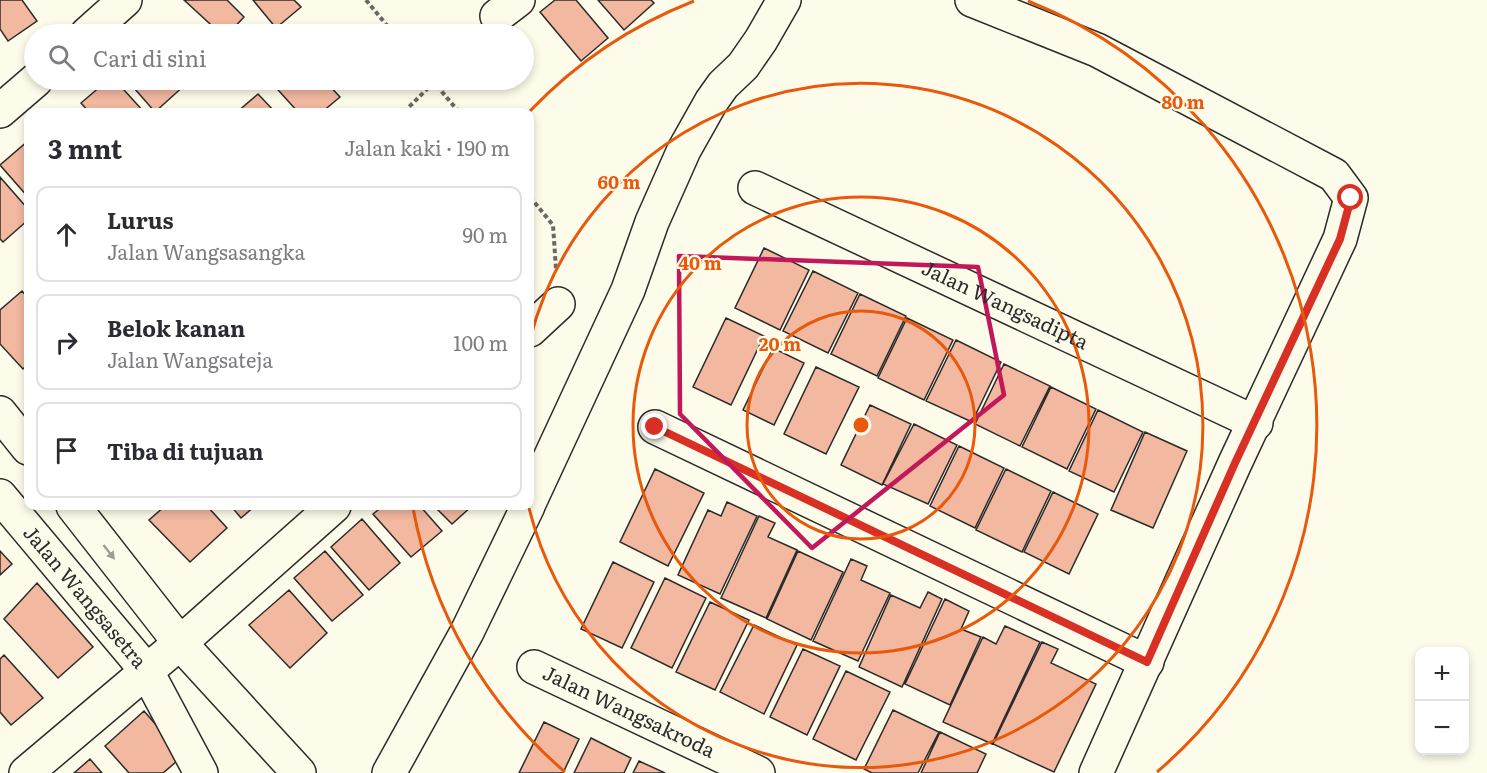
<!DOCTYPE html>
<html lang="id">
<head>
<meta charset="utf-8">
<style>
  body { margin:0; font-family:Literata,serif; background:#f7f7f7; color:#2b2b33 }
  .controls { position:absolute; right:18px; bottom:18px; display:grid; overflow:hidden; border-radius:12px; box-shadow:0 3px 9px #0003 }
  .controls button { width:54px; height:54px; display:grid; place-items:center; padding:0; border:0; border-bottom:2px solid #e1e1e2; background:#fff; color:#2b2b33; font:30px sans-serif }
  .stop { position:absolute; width:18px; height:18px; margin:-14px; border:4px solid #d93025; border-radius:50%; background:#fff }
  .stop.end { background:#d93025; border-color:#fff; box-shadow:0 2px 6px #0008 }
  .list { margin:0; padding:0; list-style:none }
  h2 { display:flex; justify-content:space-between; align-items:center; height:78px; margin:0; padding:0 24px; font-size:26px }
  h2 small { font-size:20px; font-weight:400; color:#7c7c81 }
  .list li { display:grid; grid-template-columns:39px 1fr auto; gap:18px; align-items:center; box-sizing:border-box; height:96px; margin:0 12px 12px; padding:0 12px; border:2px solid #e1e1e2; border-radius:12px }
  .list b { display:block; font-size:22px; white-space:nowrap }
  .list p { margin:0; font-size:20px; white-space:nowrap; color:#7c7c81 }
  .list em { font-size:20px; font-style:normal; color:#7c7c81 }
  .icon { flex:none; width:33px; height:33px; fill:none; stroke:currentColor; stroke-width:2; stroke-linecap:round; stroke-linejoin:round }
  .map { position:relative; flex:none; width:1487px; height:773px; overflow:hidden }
  .search { position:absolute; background:#fff; box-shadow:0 3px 9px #0003; left:24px; top:24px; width:510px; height:66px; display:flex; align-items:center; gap:15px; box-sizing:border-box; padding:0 21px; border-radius:33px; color:#7c7c81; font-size:22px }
  .panel { position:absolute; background:#fff; box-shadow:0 3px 9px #0003; left:24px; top:108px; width:510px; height:402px; border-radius:12px }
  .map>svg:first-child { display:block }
  .building { fill:#f2b8a0; stroke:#2b2b2b; stroke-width:1.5 }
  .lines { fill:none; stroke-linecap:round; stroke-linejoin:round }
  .street-casing { stroke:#2b2b2b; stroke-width:36 }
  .path { stroke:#6a6964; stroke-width:4; stroke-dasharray:4.5 3; stroke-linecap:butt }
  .street { stroke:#fdfbea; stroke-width:33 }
  .oneway { fill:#9e9d94 }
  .route { stroke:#d93025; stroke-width:8 }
  .marked { fill:none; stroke:#c2185b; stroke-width:4.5; stroke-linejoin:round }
  .ring { fill:none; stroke:#e8590c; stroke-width:3 }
  .labels { text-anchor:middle; stroke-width:4.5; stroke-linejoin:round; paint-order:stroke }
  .street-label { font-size:20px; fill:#2b2b2b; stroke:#fdfbea }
  .centre { fill:#e8590c; stroke:#fdfbea; stroke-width:3 }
  .ring-label { font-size:18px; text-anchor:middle; font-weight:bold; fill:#e8590c; stroke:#fdfbea; stroke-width:4.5; stroke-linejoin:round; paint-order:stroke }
</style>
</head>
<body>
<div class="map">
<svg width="1487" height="773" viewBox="0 0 1487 773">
  <rect width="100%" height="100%" fill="#fdfbea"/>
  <!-- building -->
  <path class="building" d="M 0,0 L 22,0 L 37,21 L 8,41 L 0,29 Z
    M 184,0 L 227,0 L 244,17 L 228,34 L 221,34 Z
    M 253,0 L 294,0 L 301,7 L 276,28 Z
    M 555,0 L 576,0 L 608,38 L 581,61 L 540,12 Z
    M 598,0 L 651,0 L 654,3 L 624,30 Z
    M 108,80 L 115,80 L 144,112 L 89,112 L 81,103 Z
    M 127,80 L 182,80 L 186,84 L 155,112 Z
    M 272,80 L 324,80 L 340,97 L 322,112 L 298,112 L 270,81 Z
    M 258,94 L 275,112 L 237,112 Z
    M 28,141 L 28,197 L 0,165 Z
    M 0,177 L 28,209 L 28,220 L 3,242 L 0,239 Z
    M 764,248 L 809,270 L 780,330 L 735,308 Z
    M 813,271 L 858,293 L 828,353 L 783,331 Z
    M 22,291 L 28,298 L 28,364 L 23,369 L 0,344 L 0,310 Z
    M 860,294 L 906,316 L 877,376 L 831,354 Z
    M 726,318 L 764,336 L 731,405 L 693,387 Z
    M 907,318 L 953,340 L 924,400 L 878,378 Z
    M 956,340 L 1001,362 L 972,422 L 926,401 Z
    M 773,348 L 804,363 L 774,425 L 743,410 Z
    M 1004,364 L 1050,386 L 1020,446 L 975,424 Z
    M 816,367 L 859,387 L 826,454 L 784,434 Z
    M 1051,387 L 1096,409 L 1067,469 L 1022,447 Z
    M 870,405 L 911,424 L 882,485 L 841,465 Z
    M 1098,410 L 1143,432 L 1114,492 L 1069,471 Z
    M 914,424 L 957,445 L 928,504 L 883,484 Z
    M 1145,432 L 1187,451 L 1153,528 L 1111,510 Z
    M 959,446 L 1004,468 L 975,528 L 930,506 Z
    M 655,469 L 704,493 L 668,566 L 620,542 Z
    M 1006,469 L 1051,491 L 1022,552 L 976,530 Z
    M 1053,492 L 1098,514 L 1069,574 L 1024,552 Z
    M 727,502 L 757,516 L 720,594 L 678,575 L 708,510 L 721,516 Z
    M 165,506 L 207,506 L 227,528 L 190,562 L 149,520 Z
    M 231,506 L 255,506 L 241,518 Z
    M 383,506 L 420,506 L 442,531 L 411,557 L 373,514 Z
    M 434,506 L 472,506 L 452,524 Z
    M 759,516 L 775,523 L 768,537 L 797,550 L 766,618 L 721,598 Z
    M 362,519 L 400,563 L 369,590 L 331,547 Z
    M 0,551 L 12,564 L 0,575 Z
    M 325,551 L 363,595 L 332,621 L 294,578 Z
    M 798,551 L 843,572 L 811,640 L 767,619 Z
    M 851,559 L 867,566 L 861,580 L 890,593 L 858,661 L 813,641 Z
    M 613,562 L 654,582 L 622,648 L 581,629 Z
    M 665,578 L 706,598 L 672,668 L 631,648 Z
    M 37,583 L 93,647 L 58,678 L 4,619 Z
    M 289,590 L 327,633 L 290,668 L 249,625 Z
    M 928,592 L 942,599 L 902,687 L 859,667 L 891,595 L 920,608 Z
    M 945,599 L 969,611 L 961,629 L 981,637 L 950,705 L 905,684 Z
    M 710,602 L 749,620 L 715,690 L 676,672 Z
    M 754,625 L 797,645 L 764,714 L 720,692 Z
    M 1005,626 L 1040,642 L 992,744 L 943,722 L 983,637 L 996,644 Z
    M 1042,642 L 1058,649 L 1051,663 L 1096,684 L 1054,772 L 993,744 Z
    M 803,649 L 840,666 L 807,735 L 770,717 Z
    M 4,655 L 43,698 L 11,725 L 0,712 L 0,659 Z
    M 846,671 L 890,692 L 856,760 L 813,739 Z
    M 893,710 L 939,732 L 918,773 L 872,773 L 864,769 Z
    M 144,711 L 183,756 L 163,773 L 129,773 L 105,746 Z
    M 544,722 L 579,739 L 563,773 L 519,773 Z
    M 940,732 L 986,754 L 977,773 L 921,773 Z
    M 591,738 L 631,758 L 624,773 L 574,773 Z
    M 90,759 L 102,773 L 74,773 Z
    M 639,761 L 665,773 L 633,773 Z"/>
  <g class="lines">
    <defs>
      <g id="street">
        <path d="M 972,0 L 1097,50 L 1334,175 L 1351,198 L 1340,239 L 1235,463 L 1096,773"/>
        <path d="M 497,16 L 518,0"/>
        <path d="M 87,34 L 125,0"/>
        <path d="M 0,111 L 36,80"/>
        <path id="s1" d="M 755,188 L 1256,423"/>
        <path d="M 530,330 L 558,304"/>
        <path d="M 0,413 L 28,448"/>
        <path d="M 655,427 L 1147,662"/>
        <path id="s2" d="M 0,496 L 146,670 L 201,773"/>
        <path d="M 530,501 L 628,290 L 652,222 L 684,150 L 711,102 L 723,85 L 743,66 L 761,40 L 784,0"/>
        <path d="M 73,506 L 180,643 L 299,773"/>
        <path id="s3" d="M 534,667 L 758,773"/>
        <path d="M 26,773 L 180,643 L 334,506"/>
        <path d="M 389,773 L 467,632 L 528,506"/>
      </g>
    </defs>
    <!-- street casing -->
    <use href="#street" class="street-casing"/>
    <!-- path -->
    <path class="path" d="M 366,0 L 394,34
      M 432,80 L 459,112
      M 404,112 L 436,80
      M 530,197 L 553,225 L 556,269"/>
    <!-- street -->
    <use href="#street" class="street"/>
  </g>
  <!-- one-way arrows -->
  <defs><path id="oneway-solid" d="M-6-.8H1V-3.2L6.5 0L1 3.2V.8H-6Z" transform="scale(1.5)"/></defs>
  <use class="oneway" href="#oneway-solid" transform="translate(109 552) rotate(52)"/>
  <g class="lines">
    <!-- route -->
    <path class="route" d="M 655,427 L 1147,662 L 1235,463 L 1340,239 L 1351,198"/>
  </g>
  <!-- marked area -->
  <path class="marked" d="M 679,256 L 978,267 L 1004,395 L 812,548 L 680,414 Z"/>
  <!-- distance rings -->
  <g class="ring">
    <circle cx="861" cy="425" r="114"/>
    <circle cx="861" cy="425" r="228"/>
    <path d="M530 339A342 342 0 1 1 529 508"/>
    <path d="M565 772A456 456 0 0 1 413 508M530 111A456 456 0 0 1 694 1M1028 1A456 456 0 0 1 1157 772"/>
  </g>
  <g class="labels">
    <!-- street labels -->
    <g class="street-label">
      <text dy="7" stroke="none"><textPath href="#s1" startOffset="276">Jalan Wangsadipta</textPath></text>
      <text dy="7" stroke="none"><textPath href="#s2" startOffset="132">Jalan Wangsasetra</textPath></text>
      <text dy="7" stroke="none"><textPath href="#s3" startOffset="105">Jalan Wangsakroda</textPath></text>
    </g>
  </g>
  <circle cx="861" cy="425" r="9" class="centre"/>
  <g class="ring-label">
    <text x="1183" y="109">80 m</text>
    <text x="619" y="189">60 m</text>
    <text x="700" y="270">40 m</text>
    <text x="780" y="351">20 m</text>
  </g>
</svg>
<div class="controls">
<button>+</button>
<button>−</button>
</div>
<div class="stop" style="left:1351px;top:198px"></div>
<div class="stop end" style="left:655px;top:427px"></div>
<div class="search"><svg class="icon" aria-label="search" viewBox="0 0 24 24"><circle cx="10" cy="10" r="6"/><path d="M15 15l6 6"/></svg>Cari di sini</div>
<section class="panel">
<h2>3 mnt<small>Jalan kaki · 190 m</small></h2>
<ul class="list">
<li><svg class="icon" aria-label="ahead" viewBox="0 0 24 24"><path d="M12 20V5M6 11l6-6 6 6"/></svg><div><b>Lurus</b><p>Jalan Wangsasangka</p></div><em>90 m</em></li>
<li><svg class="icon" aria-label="right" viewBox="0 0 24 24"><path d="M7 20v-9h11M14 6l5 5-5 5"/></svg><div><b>Belok kanan</b><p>Jalan Wangsateja</p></div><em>100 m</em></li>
<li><svg class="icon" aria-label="arrive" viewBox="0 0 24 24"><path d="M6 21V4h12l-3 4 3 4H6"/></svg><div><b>Tiba di tujuan</b></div></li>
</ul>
</section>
</div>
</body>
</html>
